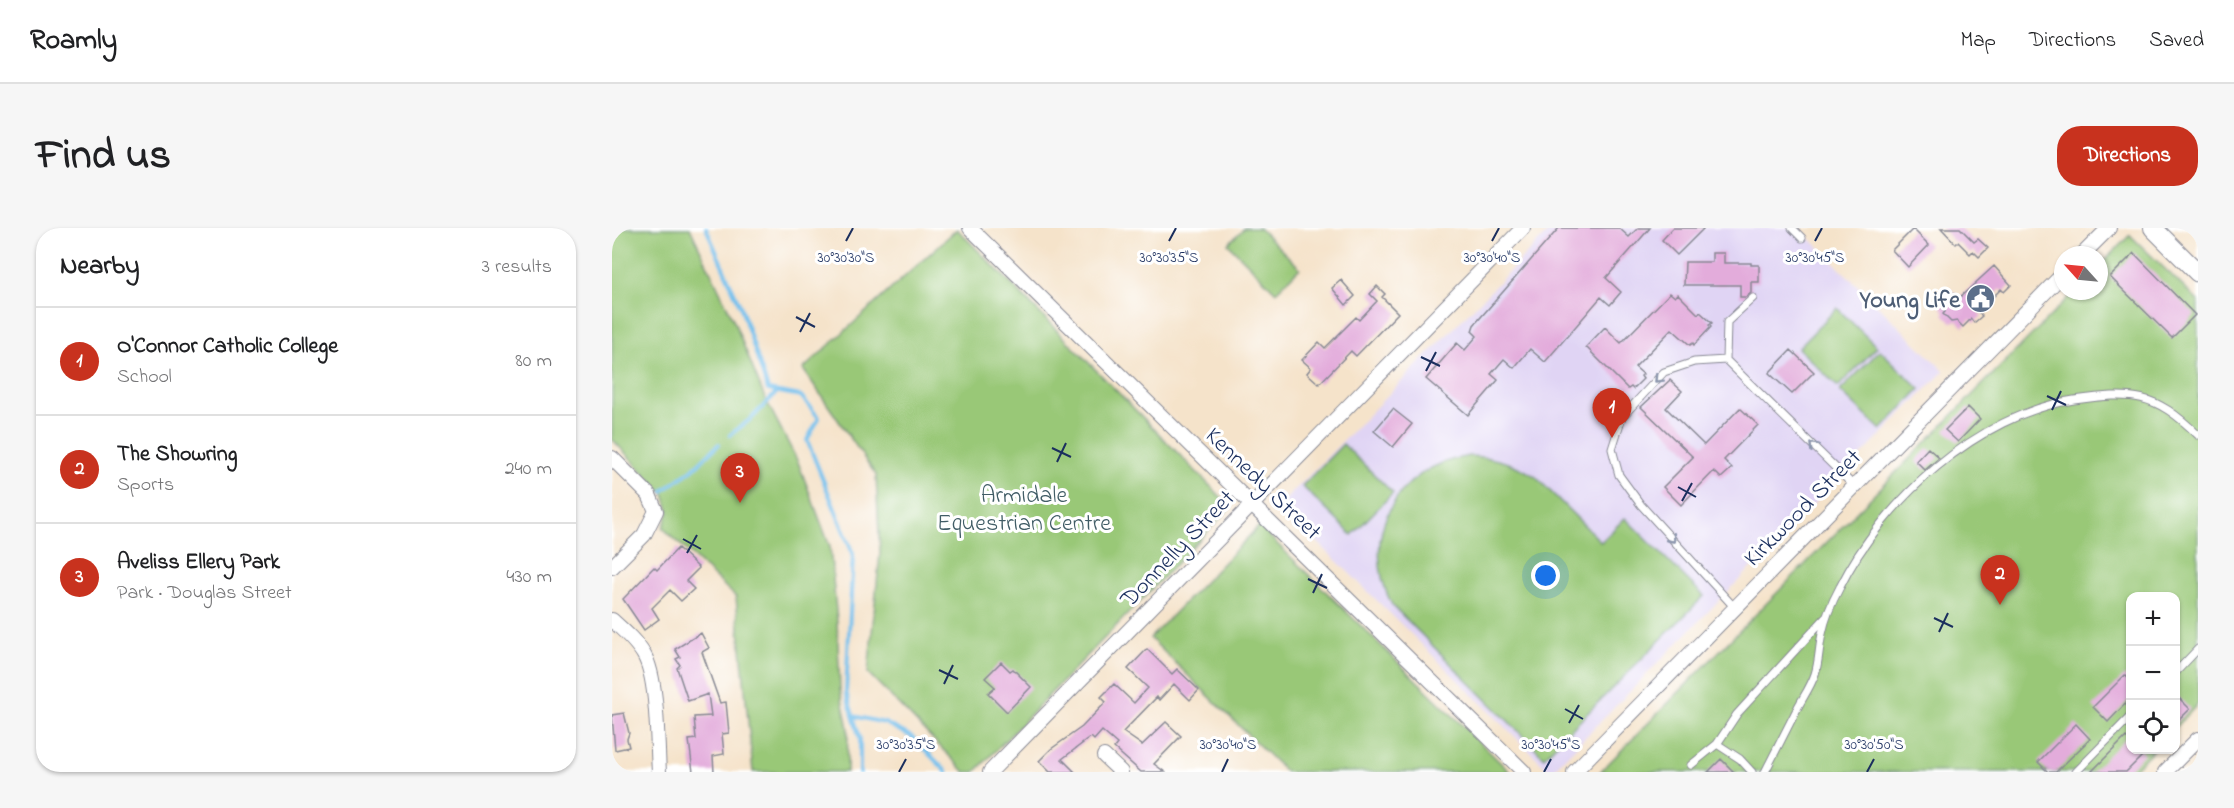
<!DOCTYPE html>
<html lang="en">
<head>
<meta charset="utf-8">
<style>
  body { margin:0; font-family:"Indie Flower",sans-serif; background:#f6f6f6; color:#202124 }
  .controls { position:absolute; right:18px; bottom:18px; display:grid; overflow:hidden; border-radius:12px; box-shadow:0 2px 4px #0004 }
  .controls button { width:54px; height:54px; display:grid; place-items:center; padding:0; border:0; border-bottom:2px solid #e0e0e0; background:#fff; color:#202124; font:30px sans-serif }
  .compass { position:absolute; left:1442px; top:18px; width:54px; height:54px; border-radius:50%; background:#fff; box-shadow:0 2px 4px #0004; rotate:297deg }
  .you { position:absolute; left:934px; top:348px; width:21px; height:21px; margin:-15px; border:4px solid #fff; border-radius:50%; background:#1a73e8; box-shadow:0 0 0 9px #1a73e833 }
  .badge { display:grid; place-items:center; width:39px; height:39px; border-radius:50%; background:#c8321e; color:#fff; font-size:20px; font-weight:700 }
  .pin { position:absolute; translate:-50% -50px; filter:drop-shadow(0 2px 3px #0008) }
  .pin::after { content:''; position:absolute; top:32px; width:21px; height:18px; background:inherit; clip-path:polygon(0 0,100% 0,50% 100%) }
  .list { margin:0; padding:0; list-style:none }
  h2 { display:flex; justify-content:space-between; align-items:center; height:78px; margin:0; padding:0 24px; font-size:26px }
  h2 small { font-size:20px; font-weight:400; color:#757577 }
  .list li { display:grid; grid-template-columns:39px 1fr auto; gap:18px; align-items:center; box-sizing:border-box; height:108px; padding:0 24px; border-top:2px solid #e0e0e0 }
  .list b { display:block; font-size:22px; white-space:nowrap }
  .list p { margin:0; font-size:20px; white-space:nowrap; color:#757577 }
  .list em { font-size:20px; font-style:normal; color:#757577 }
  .icon { flex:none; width:33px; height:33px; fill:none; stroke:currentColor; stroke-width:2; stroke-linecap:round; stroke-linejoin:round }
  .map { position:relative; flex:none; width:1586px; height:544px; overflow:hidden; border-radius:24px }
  header { display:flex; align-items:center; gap:36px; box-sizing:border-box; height:84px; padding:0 30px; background:#fff; border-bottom:2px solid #e0e0e0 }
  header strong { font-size:28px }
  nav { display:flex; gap:33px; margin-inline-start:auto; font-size:21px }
  .intro { display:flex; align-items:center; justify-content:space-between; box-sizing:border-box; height:144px; padding:0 36px }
  h1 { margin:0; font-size:42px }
  .button { padding:15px 27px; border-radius:24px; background:#c8321e; color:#fff; font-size:21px; font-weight:700 }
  main { display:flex; gap:36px; padding:0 36px }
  aside { flex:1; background:#fff; border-radius:24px; box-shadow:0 2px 4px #0004 }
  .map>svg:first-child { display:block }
  .built { fill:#e0d4f4 }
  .green { fill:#99c877; stroke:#5a7c6a; stroke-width:1.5 }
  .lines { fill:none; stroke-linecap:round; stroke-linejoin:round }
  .stream { stroke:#73c0ed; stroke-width:4 }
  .building { fill:#e3acdb }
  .service-casing { stroke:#888994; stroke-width:9 }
  .minor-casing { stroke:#888994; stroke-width:16 }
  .tertiary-casing { stroke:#888994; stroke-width:20 }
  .service { stroke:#fff; stroke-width:7 }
  .minor { stroke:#fff; stroke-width:14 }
  .tertiary { stroke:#fff; stroke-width:18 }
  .oneway { stroke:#8d97ae }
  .ticks { fill:none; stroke:#1b2f5e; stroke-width:2 }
  .labels { text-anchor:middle; stroke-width:6; stroke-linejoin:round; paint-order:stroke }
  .service-label { font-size:24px; font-weight:bold; fill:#4e5e75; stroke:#fff; text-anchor:end }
  .street-label { font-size:24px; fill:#1b2f5e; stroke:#fff }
  .park-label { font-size:24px; fill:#415d66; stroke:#fff }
  .ticks-label { font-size:15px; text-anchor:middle; fill:#1b2f5e; stroke:#fff; stroke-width:6; stroke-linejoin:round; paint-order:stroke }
</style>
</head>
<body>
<header>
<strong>Roamly</strong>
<nav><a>Map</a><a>Directions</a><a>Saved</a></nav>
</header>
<div class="intro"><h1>Find us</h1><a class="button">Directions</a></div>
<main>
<aside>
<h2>Nearby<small>3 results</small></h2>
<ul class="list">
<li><span class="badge">1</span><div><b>O'Connor Catholic College</b><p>School</p></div><em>80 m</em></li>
<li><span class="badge">2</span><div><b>The Showring</b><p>Sports</p></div><em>240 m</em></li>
<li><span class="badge">3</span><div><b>Aveliss Ellery Park</b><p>Park · Douglas Street</p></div><em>430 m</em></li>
</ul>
</aside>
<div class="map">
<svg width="1586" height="544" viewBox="0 0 1586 544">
  <rect width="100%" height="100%" fill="#fff"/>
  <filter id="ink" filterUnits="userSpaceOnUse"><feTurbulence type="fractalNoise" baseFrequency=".0167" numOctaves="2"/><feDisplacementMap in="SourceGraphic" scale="12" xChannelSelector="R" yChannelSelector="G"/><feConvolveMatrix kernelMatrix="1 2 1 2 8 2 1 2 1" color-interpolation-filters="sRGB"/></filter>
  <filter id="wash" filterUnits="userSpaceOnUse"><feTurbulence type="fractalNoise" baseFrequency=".008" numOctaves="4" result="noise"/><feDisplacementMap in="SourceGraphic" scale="24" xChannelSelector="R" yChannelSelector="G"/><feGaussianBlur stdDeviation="1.35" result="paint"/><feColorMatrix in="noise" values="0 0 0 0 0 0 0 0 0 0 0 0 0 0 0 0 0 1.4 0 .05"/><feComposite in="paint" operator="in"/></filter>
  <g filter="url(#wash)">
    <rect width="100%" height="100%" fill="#f5e3ca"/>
    <!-- built -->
    <path class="built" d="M 940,0 L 1187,0 L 1332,143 L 939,544 L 668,277 Z"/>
    <!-- green -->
    <path class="green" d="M 0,0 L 78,0 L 121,91 L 152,168 L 186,234 L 218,319 L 225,393 L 228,462 L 236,500 L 235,544 L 141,544 L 124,369 L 51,300 L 57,283 L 52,266 L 0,211 Z
      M 632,0 L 647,0 L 688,40 L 664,64 L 616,16 Z
      M 345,1 L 619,279 L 363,544 L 353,544 L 256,445 L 268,325 L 264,247 L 191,141 Z
      M 1518,7 L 1586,73 L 1586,476 L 1564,499 L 1564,368 L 1518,368 L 1518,522 L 1541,522 L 1519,544 L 988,544 L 1463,63 L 1487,63 L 1487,38 Z
      M 1225,80 L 1265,119 L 1226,159 L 1186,120 Z
      M 1268,122 L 1308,161 L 1269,202 L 1228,163 Z
      M 731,216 L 781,265 L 740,307 L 690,258 Z
      M 858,228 C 883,229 903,235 924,249 L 989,314 L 1013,290 L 1092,368 L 932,529 L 780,377 C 746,309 783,238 858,228 Z
      M 647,298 L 898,544 L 674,544 L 672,542 L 538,410 Z"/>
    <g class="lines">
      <!-- stream -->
      <path class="stream" d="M 94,0 L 129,80 L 156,162 L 189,168 L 207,190 L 195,212 L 241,326 L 234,464 L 248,511 L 248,544
        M 118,207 L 140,190 L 165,164
        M 51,263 L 81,241 L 107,216
        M 241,488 L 273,495 L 300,509 L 335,544"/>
    </g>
    <g id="blocks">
      <!-- building -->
      <path class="building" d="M 947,0 L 1007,0 L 1017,9 L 1026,0 L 1038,0 L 994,50 L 1009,64 L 998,77 L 989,69 L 933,134 L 918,121 L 902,140 L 892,131 L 879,146 L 886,152 L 856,187 L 814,151 L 845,115 L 853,122 L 865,108 L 860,103 L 862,97 Z
        M 1061,0 L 1092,0 L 1065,27 L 1050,12 Z
        M 1329,0 L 1348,0 L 1362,14 L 1366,11 L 1376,20 L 1367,29 L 1361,23 L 1358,26 L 1346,14 L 1344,16 Z
        M 1301,1 L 1317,17 L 1296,39 L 1280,22 Z
        M 1100,25 L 1112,25 L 1112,35 L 1139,35 L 1139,37 L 1147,37 L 1147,54 L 1139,54 L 1139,65 L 1134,69 L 1128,69 L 1128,57 L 1072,57 L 1073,34 L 1100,34 Z
        M 1522,25 L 1583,87 L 1560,110 L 1498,49 Z
        M 1382,38 L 1399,57 L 1392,64 L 1389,61 L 1366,84 L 1370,88 L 1362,95 L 1359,91 L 1351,99 L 1345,93 L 1339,94 L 1331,86 L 1333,84 L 1324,72 L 1336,60 L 1347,70 Z
        M 729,52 L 743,68 L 734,77 L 720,60 Z
        M 765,58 L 773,66 L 770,69 L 786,85 L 744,128 L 739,123 L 707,156 L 695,145 L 699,140 L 690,132 L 707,114 L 713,120 L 744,89 L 747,92 L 765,73 L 758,66 Z
        M 1058,65 L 1063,69 L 1066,66 L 1086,86 L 1088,84 L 1100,95 L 1097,97 L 1099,99 L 1082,117 L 1081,115 L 1078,117 L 1060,101 L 1023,139 L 1031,146 L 1029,148 L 1031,151 L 1021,161 L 1019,159 L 1016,161 L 974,119 L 993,99 L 1009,115 Z
        M 1179,122 L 1202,144 L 1180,166 L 1157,145 Z
        M 1058,152 L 1070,163 L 1054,180 L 1092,217 L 1128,180 L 1146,197 L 1112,232 L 1120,240 L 1109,250 L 1102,243 L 1069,277 L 1051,259 L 1081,229 L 1029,179 Z
        M 1356,179 L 1368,191 L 1346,214 L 1333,202 Z
        M 781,181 L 800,196 L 781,219 L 762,203 Z
        M 1316,220 L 1327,230 L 1313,242 L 1304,233 Z
        M 66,320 L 87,340 L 74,353 L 82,361 L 69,373 L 58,362 L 40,380 L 47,391 L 32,402 L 11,371 L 42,339 L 45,342 Z
        M 89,405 L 97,420 L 90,424 L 108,475 L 114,474 L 117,505 L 110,506 L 112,526 L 101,528 L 102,544 L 81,544 L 77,512 L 84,511 L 82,489 L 99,488 L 96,466 L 76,473 L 65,440 L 68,437 L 64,431 L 68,429 L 63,421 Z
        M 535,421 L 560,446 L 565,441 L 587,462 L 578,472 L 562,456 L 547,472 L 545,469 L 511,504 L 530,517 L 554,494 L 569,508 L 542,536 L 553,544 L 529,544 L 502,520 L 505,516 L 490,503 L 482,512 L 479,509 L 450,531 L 463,544 L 438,544 L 427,533 L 439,521 L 470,499 L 494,474 L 489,469 L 502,456 L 522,475 L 536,460 L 516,441 Z
        M 389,434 L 398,443 L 401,441 L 419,459 L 395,484 L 376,465 L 383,459 L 373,450 Z
        M 1513,447 L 1518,452 L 1518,471 L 1496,494 L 1481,479 Z
        M 1563,466 L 1578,481 L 1563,496 Z
        M 12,485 L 17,505 L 15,511 L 17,519 L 3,522 L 0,487 Z
        M 1464,496 L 1478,511 L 1444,544 L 1436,544 L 1426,534 Z
        M 1514,509 L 1518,513 L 1518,522 L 1527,522 L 1532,526 L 1514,544 L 1479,544 Z
        M 1109,531 L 1122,544 L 1096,544 Z"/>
    </g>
  </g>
  <g filter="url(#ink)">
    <use href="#blocks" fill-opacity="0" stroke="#888994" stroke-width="1.5"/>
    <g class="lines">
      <defs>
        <path id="service" d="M 1180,0 L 1190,10
          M 1114,132 L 1115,94 L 1141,70
          M 1123,380 L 1029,277 L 1007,247 L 1000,221 L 1010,189 L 1052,144 L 1082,134 L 1114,132 L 1243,259
          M 1564,444 L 1586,421
          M 1079,537 L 1105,516
          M 1140,544 L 1128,531 L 1105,516 L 1125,486 L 1213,390
          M 1153,544 C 1164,522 1175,501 1186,479 C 1192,468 1199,458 1203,446 C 1207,434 1207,419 1210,406 C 1213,390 1220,374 1228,359 C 1270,274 1366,186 1462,172 C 1521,164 1542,164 1586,207
          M 1464,544 L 1518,489"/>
        <path id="minor" d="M 358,0 L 912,544
          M 1470,27 L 1497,0
          M 0,230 L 37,267 L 44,283 L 32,307 L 0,339
          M 0,392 C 11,402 24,413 32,427 C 46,451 45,514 47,544
          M 492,528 L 509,544
          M 378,544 L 911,0
          M 962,544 L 1451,46
          M 1553,544 L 1586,511"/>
        <path id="tertiary" d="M 1541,0 L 1586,45"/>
      </defs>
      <!-- service casing -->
      <use href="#service" class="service-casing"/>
      <!-- minor casing -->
      <use href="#minor" class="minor-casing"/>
      <!-- tertiary casing -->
      <use href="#tertiary" class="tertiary-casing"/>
      <!-- service -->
      <use href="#service" class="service"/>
      <!-- minor -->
      <use href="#minor" class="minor"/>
      <!-- tertiary -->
      <use href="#tertiary" class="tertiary"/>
    </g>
    <!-- one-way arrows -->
    <defs><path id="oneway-chevron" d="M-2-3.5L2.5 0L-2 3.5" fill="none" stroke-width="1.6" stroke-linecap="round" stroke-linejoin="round" transform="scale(1.5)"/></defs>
    <g class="oneway">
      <use href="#oneway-chevron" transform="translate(1046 151) rotate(135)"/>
      <use href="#oneway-chevron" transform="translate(1201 218) rotate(-135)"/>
      <use href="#oneway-chevron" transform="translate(1060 311) rotate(48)"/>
    </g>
  </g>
  <!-- ticks -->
  <path class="ticks" d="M 234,13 L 241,0M 557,13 L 564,0M 880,13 L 887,0M 1203,13 L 1210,0M 184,89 L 203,99M 188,104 L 198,85M 809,129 L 828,138M 814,143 L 824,124M 1435,168 L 1454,177M 1440,182 L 1449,163M 440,220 L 459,229M 445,234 L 454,215M 1066,259 L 1084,269M 1070,273 L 1080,255M 71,311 L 89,321M 75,325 L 85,307M 696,351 L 715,360M 701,365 L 710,346M 1322,390 L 1341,399M 1327,404 L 1336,385M 327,442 L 346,451M 332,456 L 341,437M 953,481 L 971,491M 957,495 L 967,477M 287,544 L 294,531M 610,544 L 616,531M 932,544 L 939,531M 1255,544 L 1262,531"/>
  <!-- icons -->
  <defs>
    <symbol id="civic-disc" viewBox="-11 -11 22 22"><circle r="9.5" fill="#5c6f8a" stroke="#fff"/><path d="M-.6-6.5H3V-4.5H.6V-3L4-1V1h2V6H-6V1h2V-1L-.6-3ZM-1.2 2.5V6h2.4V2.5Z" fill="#fff"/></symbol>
  </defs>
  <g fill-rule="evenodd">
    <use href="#civic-disc" x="1352" y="54" width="33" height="33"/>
  </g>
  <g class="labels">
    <!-- service labels -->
    <g class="service-label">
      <text x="1348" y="79">Young Life</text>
    </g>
    <!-- street labels -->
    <g class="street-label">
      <text transform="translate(652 255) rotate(44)" y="8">Kennedy Street</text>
      <text transform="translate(1190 279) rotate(-45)" y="8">Kirkwood Street</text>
      <text transform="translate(565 320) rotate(-46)" y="8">Donnelly Street</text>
    </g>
    <!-- park labels -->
    <g class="park-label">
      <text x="412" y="274">Armidale<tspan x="412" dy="28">Equestrian Centre</tspan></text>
    </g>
  </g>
  <g class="ticks-label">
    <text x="234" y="34">30°30'30"S</text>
    <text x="557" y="34">30°30'35"S</text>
    <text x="880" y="34">30°30'40"S</text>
    <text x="1203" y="34">30°30'45"S</text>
    <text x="294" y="521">30°30'35"S</text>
    <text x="616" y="521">30°30'40"S</text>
    <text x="939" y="521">30°30'45"S</text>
    <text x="1262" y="521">30°30'50"S</text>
  </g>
</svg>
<div class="controls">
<button>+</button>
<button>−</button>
<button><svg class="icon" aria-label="locate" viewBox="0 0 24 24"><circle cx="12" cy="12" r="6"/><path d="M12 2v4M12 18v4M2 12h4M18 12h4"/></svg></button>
</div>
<svg class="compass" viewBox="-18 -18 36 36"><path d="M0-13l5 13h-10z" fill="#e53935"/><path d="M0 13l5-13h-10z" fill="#757577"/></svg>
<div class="you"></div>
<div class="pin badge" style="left:1000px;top:210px">1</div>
<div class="pin badge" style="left:1388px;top:377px">2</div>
<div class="pin badge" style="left:128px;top:275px">3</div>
</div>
</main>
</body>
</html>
